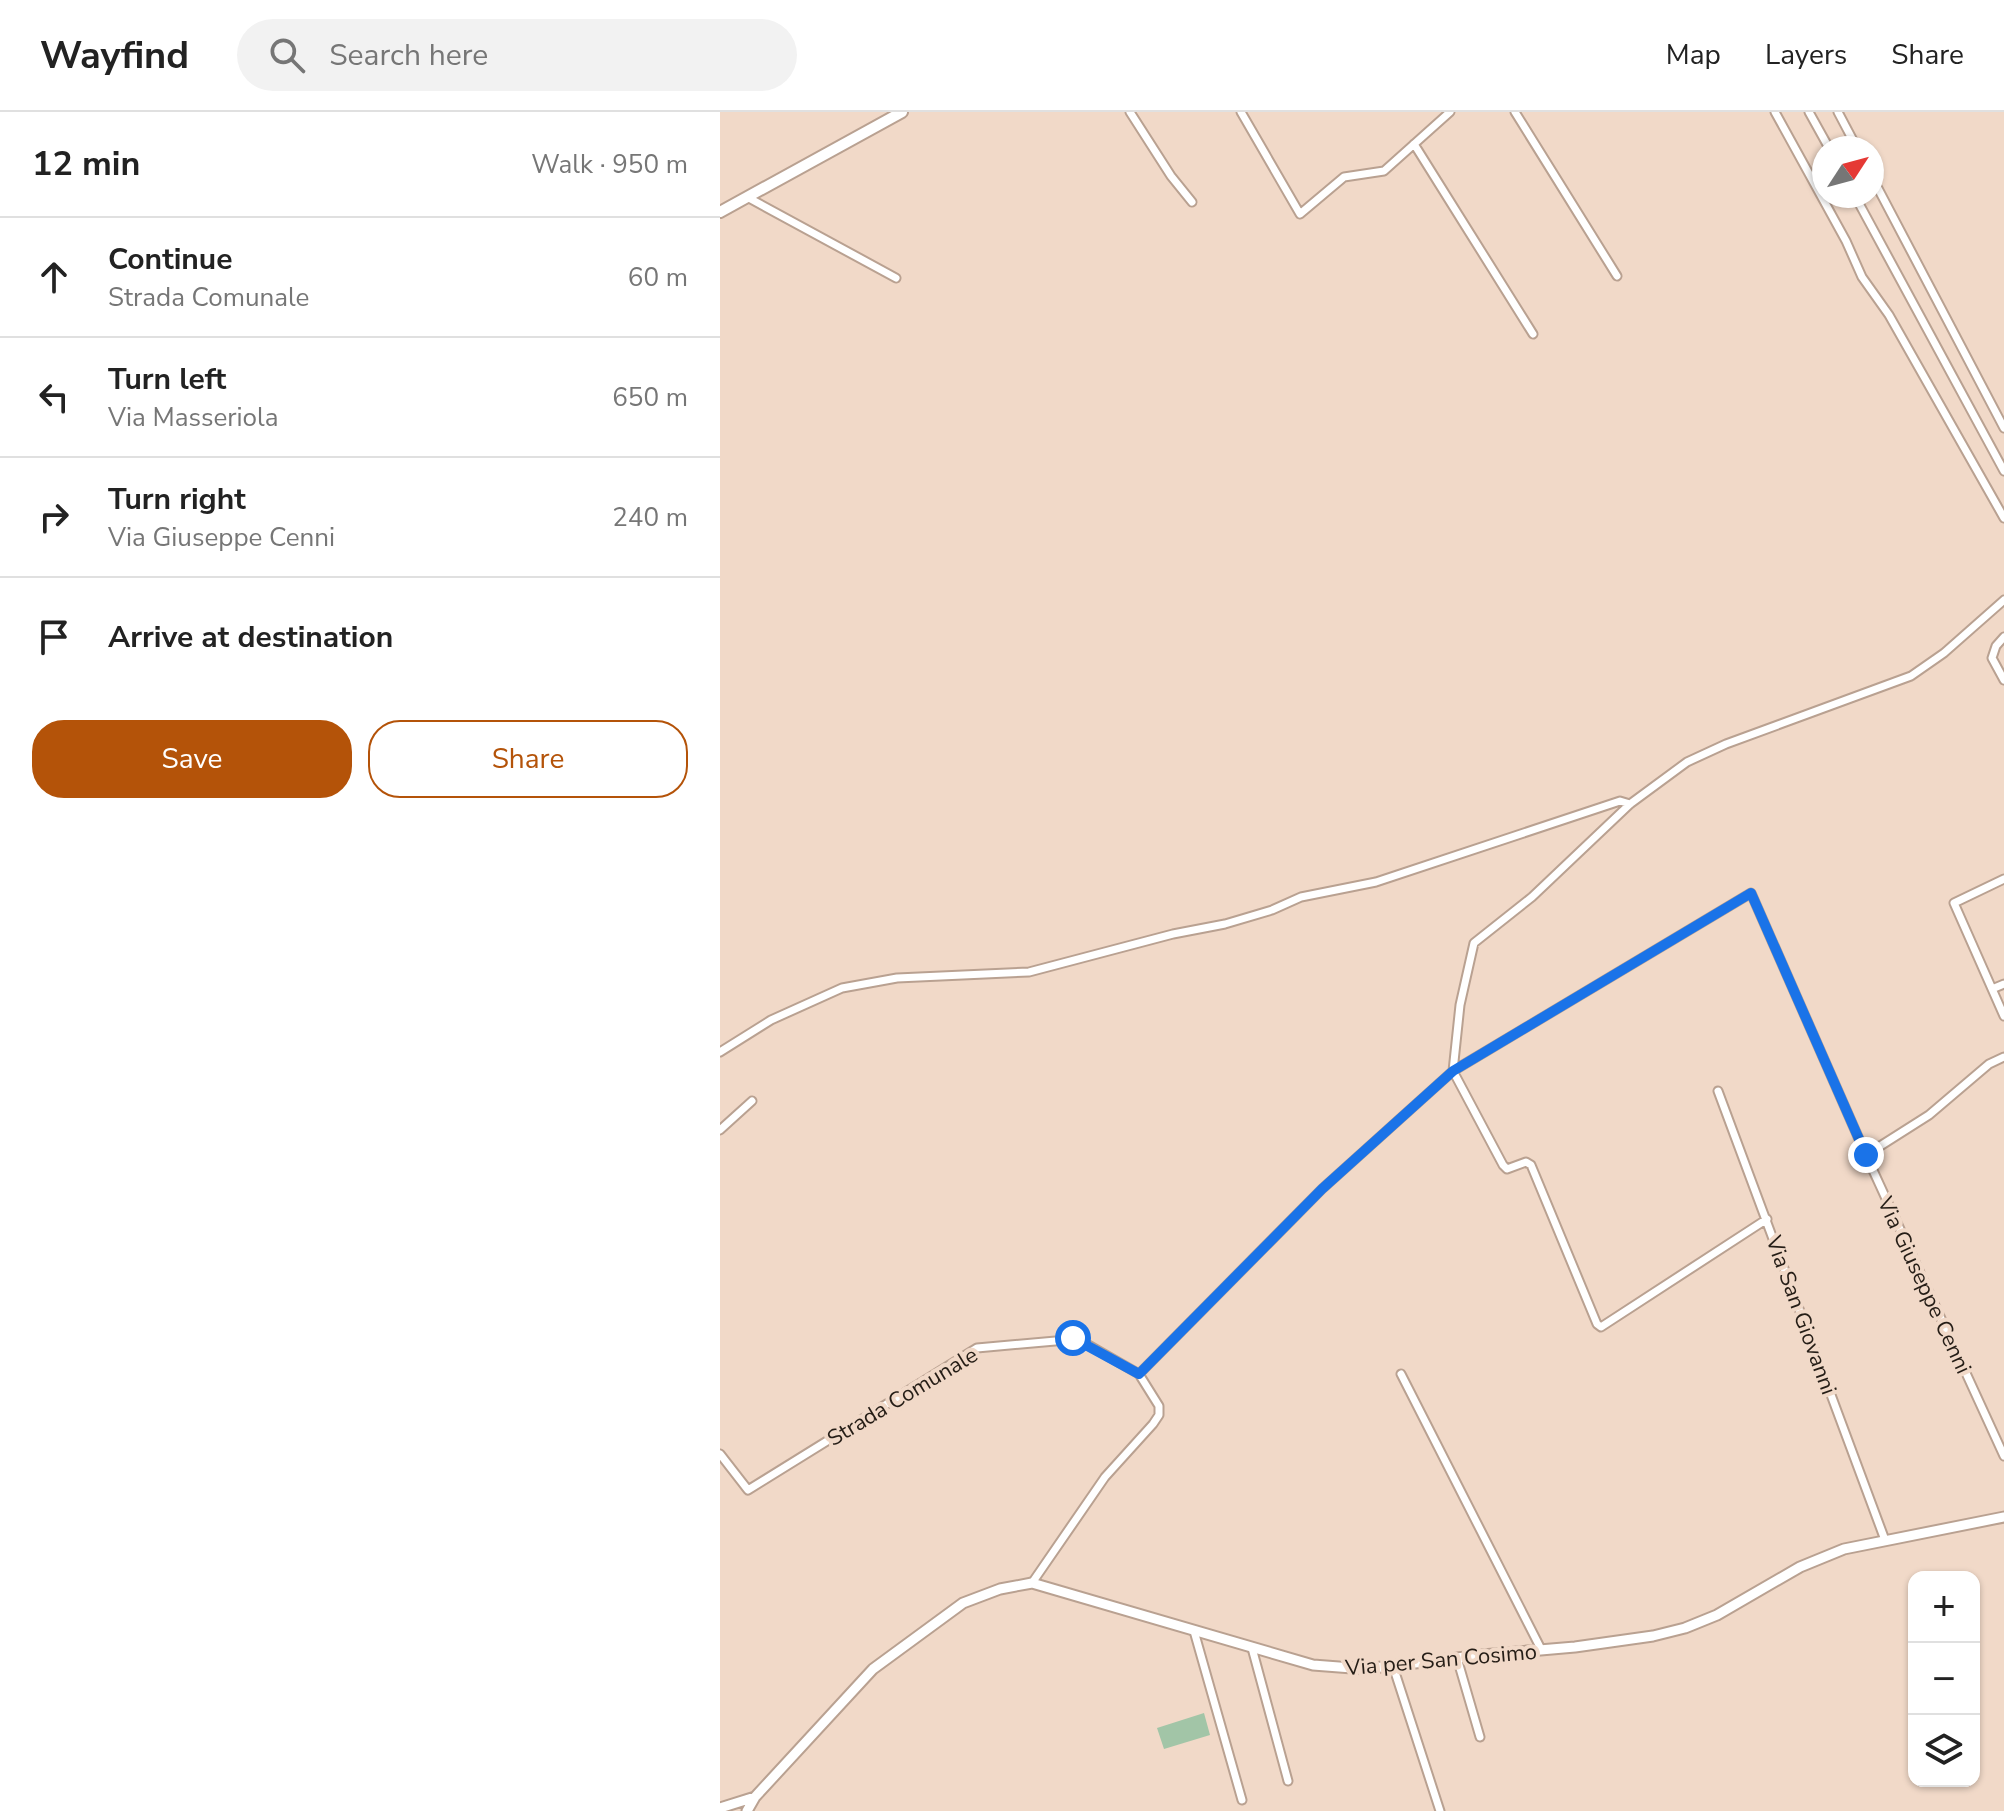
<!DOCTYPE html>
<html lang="en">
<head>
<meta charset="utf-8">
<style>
  body { margin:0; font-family:"Nunito Sans",sans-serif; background:#f2f2f2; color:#222 }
  .controls { position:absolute; right:24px; bottom:24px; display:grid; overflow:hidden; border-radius:16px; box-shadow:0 2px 6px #0004 }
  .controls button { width:72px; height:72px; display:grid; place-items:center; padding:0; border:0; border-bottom:2px solid #e0e0e0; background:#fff; color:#222; font:40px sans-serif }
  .compass { position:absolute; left:1092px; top:24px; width:72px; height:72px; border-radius:50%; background:#fff; box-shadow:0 2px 6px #0004; rotate:54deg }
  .stop { position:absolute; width:24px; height:24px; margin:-18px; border:6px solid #1a73e8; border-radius:50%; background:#fff }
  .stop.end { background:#1a73e8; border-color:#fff; box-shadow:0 2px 8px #0008 }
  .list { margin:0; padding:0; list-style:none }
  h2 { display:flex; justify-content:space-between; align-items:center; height:104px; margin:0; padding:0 32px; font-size:34px }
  h2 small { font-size:26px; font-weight:400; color:#767676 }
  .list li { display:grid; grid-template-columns:52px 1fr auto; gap:24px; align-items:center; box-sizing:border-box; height:120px; padding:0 32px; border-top:2px solid #e0e0e0 }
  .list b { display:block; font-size:30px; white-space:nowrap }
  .list p { margin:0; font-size:26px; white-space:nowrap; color:#767676 }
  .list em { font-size:26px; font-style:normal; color:#767676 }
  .actions { display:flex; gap:16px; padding:24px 32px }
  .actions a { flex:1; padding:18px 0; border:2px solid #b45309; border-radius:32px; text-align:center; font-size:28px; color:#b45309 }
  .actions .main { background:#b45309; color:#fff }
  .icon { flex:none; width:44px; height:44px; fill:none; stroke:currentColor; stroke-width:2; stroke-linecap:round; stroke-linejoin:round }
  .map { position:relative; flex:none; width:1284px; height:1699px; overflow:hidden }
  header { display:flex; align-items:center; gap:48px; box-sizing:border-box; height:112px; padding:0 40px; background:#fff; border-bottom:2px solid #e0e0e0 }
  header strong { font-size:38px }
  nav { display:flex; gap:44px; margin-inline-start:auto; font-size:28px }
  .search { width:560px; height:72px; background:#f2f2f2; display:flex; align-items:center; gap:20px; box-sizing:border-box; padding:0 28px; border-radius:44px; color:#767676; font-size:30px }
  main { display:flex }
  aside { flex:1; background:#fff }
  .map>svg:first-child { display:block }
  .grass { fill:#a2c5a7 }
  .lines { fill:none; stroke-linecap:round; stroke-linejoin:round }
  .minor-casing { stroke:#b9a191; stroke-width:11 }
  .tertiary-casing { stroke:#b9a191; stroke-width:13 }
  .secondary-casing { stroke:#b9a191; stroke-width:14 }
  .minor { stroke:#fff; stroke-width:7 }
  .tertiary { stroke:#fff; stroke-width:9 }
  .secondary { stroke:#fff; stroke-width:10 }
  .route { stroke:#1a73e8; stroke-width:10 }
  .labels { text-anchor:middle; stroke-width:8; stroke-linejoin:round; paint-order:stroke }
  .street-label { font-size:22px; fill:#251d16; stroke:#f1d9c8 }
</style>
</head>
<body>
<header>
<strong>Wayfind</strong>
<div class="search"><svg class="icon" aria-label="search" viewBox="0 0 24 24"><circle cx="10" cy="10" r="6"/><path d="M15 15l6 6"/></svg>Search here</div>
<nav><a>Map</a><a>Layers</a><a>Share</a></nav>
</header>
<main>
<aside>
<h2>12 min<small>Walk · 950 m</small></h2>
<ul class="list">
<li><svg class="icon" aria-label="ahead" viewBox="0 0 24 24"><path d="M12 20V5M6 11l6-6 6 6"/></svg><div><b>Continue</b><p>Strada Comunale</p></div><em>60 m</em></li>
<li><svg class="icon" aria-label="left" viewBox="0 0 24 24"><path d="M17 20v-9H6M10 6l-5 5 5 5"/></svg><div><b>Turn left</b><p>Via Masseriola</p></div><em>650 m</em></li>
<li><svg class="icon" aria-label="right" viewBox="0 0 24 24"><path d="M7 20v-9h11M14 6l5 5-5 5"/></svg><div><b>Turn right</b><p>Via Giuseppe Cenni</p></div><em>240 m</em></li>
<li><svg class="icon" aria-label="arrive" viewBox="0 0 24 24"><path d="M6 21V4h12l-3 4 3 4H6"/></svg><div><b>Arrive at destination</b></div></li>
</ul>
<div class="actions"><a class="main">Save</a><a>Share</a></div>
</aside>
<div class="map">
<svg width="1284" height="1699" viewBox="0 0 1284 1699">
  <rect width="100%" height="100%" fill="#f1d9c8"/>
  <!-- grass -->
  <path class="grass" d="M 484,1601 L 490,1623 L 444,1637 L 437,1616 Z"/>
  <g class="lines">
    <defs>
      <path id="minor" d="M 410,0 L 451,64 L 472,90
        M 521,0 L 580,102 L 624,65 L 664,59 L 730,0
        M 795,0 L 897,164
        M 1055,0 L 1126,129 L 1142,165 L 1169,203 L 1284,406
        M 1089,0 L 1109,36
        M 1118,0 L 1137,36
        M 694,32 L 813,222
        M 1152,65 L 1284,316
        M 1135,84 L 1284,359
        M 27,85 L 176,166
        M 1284,525 L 1276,534 L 1272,546 L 1284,568
        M 1284,767 L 1234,791 L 1284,904
        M 1272,877 L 1284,872
        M 0,940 L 51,908 L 122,876 L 177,866 L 309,860 L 453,822 L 505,812 L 552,798 L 581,785 L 656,770 L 900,689 L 910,692
        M 998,979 L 1165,1428
        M 0,1018 L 32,989
        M 1146,1043 L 1209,1003 L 1269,952 L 1284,945
        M 1047,1107 L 881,1215 L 877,1212 L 811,1053 L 806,1050 L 787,1057 L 783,1053 L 733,959 L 740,893 L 754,831 L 812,785 L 910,692 L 967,650 L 1006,632 L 1191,564 L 1224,541 L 1284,488
        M 419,1262 L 602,1077 L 733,959 L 1031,781 L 1146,1043 L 1284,1344
        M 681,1262 L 821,1537
        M 0,1342 L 28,1378 L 257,1236 L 358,1227 L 419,1262 L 439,1294 L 439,1303 L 433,1312 L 385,1365 L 312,1471
        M 474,1519 L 522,1688
        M 532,1536 L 568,1669
        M 737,1546 L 760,1625
        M 673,1554 L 720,1699"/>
      <path id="tertiary" d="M 0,1696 L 35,1685
        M 27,1699 L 35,1685 L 153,1557 L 243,1491 L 280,1477 L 312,1471 L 593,1553 L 645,1557 L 762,1543 L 855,1535 L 933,1524 L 965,1516 L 997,1503 L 1080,1455 L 1124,1437 L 1284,1405"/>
      <path id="secondary" d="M 0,100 L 182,0"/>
    </defs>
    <!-- minor casing -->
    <use href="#minor" class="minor-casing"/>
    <!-- tertiary casing -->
    <use href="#tertiary" class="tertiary-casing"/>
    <!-- secondary casing -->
    <use href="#secondary" class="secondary-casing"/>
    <!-- minor -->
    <use href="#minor" class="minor"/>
    <!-- tertiary -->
    <use href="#tertiary" class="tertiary"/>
    <!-- secondary -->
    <use href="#secondary" class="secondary"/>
  </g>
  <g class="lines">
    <!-- route -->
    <path class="route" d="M 353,1226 L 419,1262 L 602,1077 L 733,959 L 1031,781 L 1146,1043"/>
  </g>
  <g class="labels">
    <!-- street labels -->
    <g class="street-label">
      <text transform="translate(1205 1173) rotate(65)" y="8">Via Giuseppe Cenni</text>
      <text transform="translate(1082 1203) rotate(70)" y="8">Via San Giovanni</text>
      <text transform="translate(182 1284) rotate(-31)" y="8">Strada Comunale</text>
      <text transform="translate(721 1547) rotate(-5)" y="8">Via per San Cosimo</text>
    </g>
  </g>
</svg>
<div class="controls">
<button>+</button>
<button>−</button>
<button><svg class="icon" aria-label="layers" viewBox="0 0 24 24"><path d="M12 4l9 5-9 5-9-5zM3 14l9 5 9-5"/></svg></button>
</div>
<svg class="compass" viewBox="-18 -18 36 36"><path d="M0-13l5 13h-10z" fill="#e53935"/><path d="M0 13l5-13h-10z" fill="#767676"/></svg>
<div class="stop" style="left:353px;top:1226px"></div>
<div class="stop end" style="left:1146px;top:1043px"></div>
</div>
</main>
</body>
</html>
